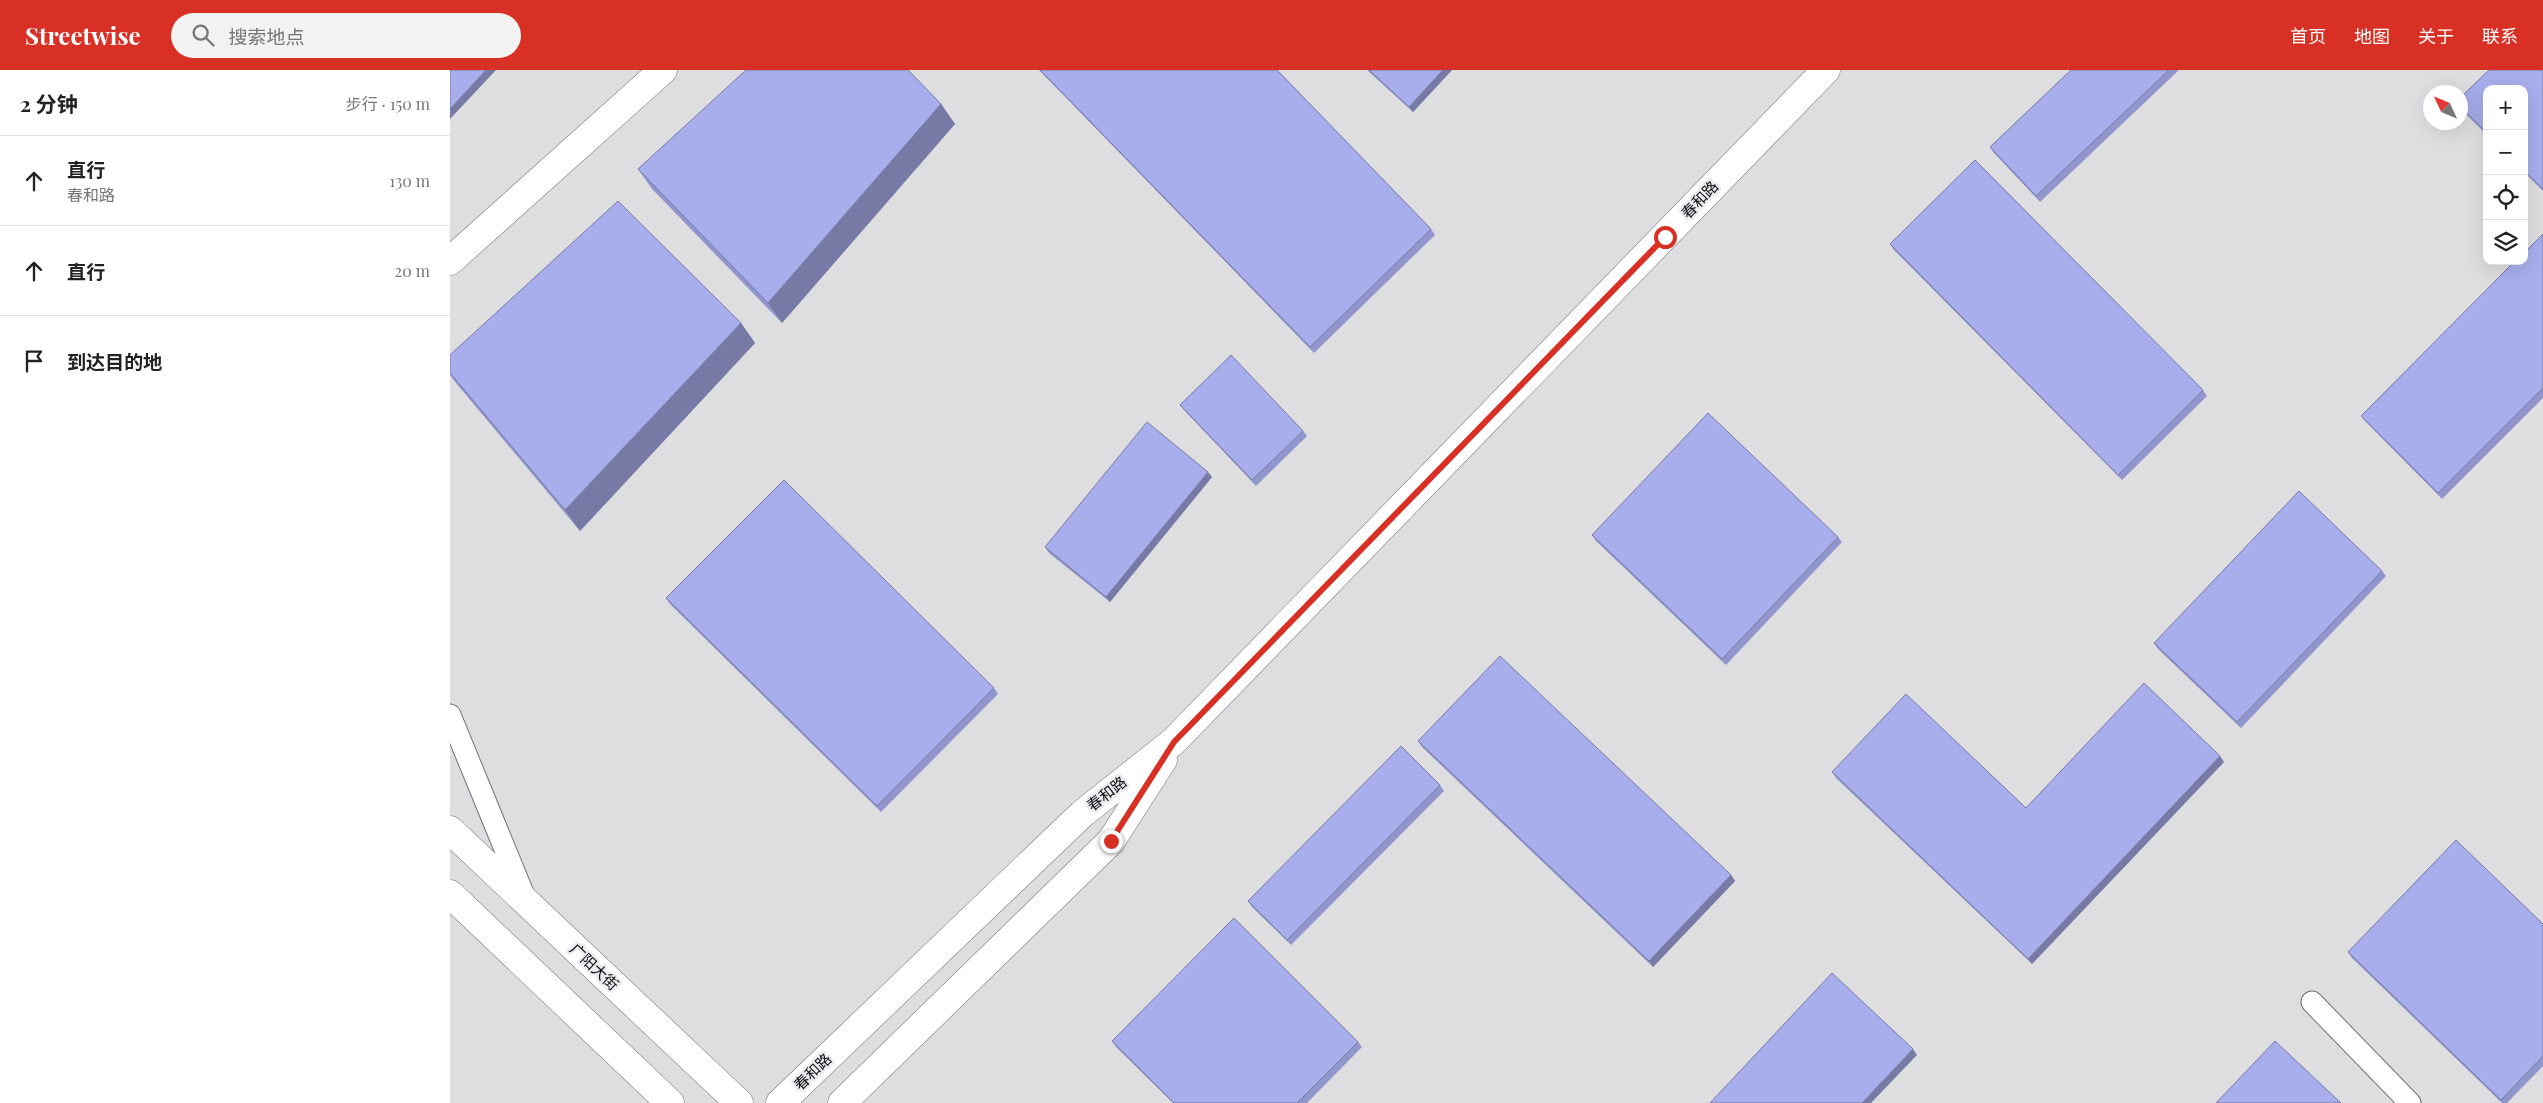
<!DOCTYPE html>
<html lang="zh">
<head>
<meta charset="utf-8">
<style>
  body { margin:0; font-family:"Playfair Display","Noto Sans SC",serif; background:#f2f2f2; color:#222 }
  .controls { position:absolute; right:15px; top:15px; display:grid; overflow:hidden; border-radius:10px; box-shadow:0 5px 20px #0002 }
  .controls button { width:45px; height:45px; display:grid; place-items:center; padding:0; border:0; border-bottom:1px solid #e0e0e0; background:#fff; color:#222; font:25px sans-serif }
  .compass { position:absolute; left:1973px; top:15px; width:45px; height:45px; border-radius:50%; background:#fff; box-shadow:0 5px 20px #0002; rotate:314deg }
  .stop { position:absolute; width:15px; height:15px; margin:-11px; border:4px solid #d93025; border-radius:50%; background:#fff }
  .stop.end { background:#d93025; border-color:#fff; box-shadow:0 1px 5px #0008 }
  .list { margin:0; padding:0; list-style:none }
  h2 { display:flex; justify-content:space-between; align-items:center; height:65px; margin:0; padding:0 20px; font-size:21px }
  h2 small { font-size:16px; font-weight:400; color:#767676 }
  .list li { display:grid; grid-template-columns:32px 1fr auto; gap:15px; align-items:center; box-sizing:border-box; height:90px; padding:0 20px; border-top:1px solid #e0e0e0 }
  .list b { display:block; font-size:19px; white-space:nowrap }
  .list p { margin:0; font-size:16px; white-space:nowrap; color:#767676 }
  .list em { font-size:16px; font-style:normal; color:#767676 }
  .icon { flex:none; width:28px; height:28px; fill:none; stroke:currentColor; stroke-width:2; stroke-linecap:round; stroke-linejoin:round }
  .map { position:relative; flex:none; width:2093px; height:1033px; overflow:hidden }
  header { display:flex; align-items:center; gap:30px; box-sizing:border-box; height:70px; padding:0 25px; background:#d93025; color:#fff }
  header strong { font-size:24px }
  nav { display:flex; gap:28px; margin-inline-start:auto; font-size:18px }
  .search { width:350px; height:45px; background:#f2f2f2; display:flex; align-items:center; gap:12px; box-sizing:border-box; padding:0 18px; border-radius:28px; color:#767676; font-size:19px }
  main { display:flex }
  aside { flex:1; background:#fff }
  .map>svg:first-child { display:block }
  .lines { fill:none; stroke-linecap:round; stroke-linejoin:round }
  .lane-casing { stroke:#707173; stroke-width:23 }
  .street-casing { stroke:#707173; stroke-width:29 }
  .secondary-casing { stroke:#707173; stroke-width:29 }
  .lane { stroke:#fff; stroke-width:21 }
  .street { stroke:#fff; stroke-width:28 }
  .secondary { stroke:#fff; stroke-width:28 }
  .wall { fill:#9096cb }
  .shaded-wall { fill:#767aa5 }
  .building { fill:#a8aeec; stroke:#767aa5 }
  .route { stroke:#d93025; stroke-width:6 }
  .labels { text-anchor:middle; stroke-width:5; stroke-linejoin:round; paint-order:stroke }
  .street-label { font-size:15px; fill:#0d0d0e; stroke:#ebecef }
</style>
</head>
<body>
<header>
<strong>Streetwise</strong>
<div class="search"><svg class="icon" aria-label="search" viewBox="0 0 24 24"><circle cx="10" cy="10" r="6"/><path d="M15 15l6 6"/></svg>搜索地点</div>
<nav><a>首页</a><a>地图</a><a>关于</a><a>联系</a></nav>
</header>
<main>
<aside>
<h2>2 分钟<small>步行 · 150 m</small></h2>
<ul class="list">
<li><svg class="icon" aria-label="ahead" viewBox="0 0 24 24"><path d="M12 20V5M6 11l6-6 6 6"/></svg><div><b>直行</b><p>春和路</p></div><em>130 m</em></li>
<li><svg class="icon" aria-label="ahead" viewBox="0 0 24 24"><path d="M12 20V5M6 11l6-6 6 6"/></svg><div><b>直行</b></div><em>20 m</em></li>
<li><svg class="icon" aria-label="arrive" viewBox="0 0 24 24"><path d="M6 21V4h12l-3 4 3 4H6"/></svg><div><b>到达目的地</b></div></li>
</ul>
</aside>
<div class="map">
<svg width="2093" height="1033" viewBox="0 0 2093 1033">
  <rect width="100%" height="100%" fill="#dedee1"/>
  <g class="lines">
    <defs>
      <path id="lane" d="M 0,645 L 75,828
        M 1862,932 L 1960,1033"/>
      <path id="street" d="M 0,191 L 213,0"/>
      <path id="secondary" d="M 0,760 L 289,1033
        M 0,824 L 220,1033
        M 330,1033 L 632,744 L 724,671 L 1376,0
        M 392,1033 L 661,771 L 713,690"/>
    </defs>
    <!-- lane casing -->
    <use href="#lane" class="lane-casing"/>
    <!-- street casing -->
    <use href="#street" class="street-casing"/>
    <!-- secondary casing -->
    <use href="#secondary" class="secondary-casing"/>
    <!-- lane -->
    <use href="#lane" class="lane"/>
    <!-- street -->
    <use href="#street" class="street"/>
    <!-- secondary -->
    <use href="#secondary" class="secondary"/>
  </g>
  <!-- wall -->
  <path class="wall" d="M 589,0 L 827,0 L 981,159 L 985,165 L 864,283 Z
    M 917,0 L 1002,0 L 963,42 Z
    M 1621,0 L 1729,0 L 1590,132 L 1544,83 L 1540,77 Z
    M 2039,0 L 2093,0 L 2093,121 L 2074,102 L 2074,19 L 2037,19 L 2037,65 L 2010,38 L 2010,28 Z
    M 491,34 L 505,54 L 332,253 L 202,119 L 188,99 Z
    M 2093,164 L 2093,328 L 1992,429 L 1915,351 L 1911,346 Z
    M 1440,174 L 1753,320 L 1757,326 L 1672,410 L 1444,180 Z
    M 291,253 L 305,273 L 130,461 L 6,313 L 0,305 L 0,285 Z
    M 730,335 L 853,361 L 857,366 L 806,416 L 734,340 Z
    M 762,407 L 660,532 L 599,483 L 595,477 Z
    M 1142,465 L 1388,467 L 1392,472 L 1276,595 L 1146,471 Z
    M 1932,501 L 1936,506 L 1791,658 L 1708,579 L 1704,573 Z
    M 216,528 L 544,618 L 548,624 L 431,742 L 220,534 Z
    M 968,671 L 1281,805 L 1285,811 L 1203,897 L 972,677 Z
    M 1774,692 L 1582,894 L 1386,708 L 1382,702 L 1576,738 Z
    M 990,715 L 994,721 L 841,875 L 802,837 L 798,831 Z
    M 2093,854 L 2093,996 L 2057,1033 L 2052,1033 L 1902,888 L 1898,882 Z
    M 662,971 L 908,972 L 912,977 L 857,1033 L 723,1033 L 666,977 Z"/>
  <!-- shaded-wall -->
  <path class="shaded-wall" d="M 36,0 L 46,0 L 0,49 L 0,39 Z
    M 993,0 L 1002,0 L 963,42 L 959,37 Z
    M 491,34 L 505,54 L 332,253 L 318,233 Z
    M 291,253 L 305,273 L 130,461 L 115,440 Z
    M 758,402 L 762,407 L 660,532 L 656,527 Z
    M 1770,686 L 1774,692 L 1582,894 L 1578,889 Z
    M 1281,805 L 1285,811 L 1203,897 L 1199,891 Z
    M 1463,979 L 1467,985 L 1421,1033 L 1412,1033 Z"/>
  <!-- building -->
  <path class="building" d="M 0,0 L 36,0 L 0,39 Z
    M 296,0 L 458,0 L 491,34 L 318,233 L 188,99 Z
    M 590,0 L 827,0 L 981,159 L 860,277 Z
    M 919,0 L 993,0 L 959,37 Z
    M 1621,0 L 1719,0 L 1586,126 L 1540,77 Z
    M 2039,0 L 2093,0 L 2093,119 L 2074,101 L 2074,19 L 2037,19 L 2037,63 L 2010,37 L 2010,28 Z
    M 1525,90 L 1753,320 L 1668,405 L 1440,174 Z
    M 168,131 L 291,253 L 115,440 L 0,303 L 0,285 Z
    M 2093,164 L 2093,318 L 1988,423 L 1911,346 L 2065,191 L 2074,191 L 2074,183 Z
    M 781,285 L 853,361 L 802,410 L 730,335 Z
    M 1258,343 L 1388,467 L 1272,589 L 1142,465 Z
    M 697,352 L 758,402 L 656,527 L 595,477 Z
    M 334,410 L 544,618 L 427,736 L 216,528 Z
    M 1849,421 L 1932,501 L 1787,652 L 1704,573 Z
    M 1050,586 L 1281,805 L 1199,891 L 968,671 Z
    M 1694,613 L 1770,686 L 1578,889 L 1382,702 L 1456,624 L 1576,738 Z
    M 951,676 L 990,715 L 837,870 L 798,831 Z
    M 2006,770 L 2093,854 L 2093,986 L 2051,1030 L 1898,882 Z
    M 784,848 L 908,972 L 847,1033 L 724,1033 L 662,971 Z
    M 1382,903 L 1463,979 L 1412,1033 L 1260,1033 Z
    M 1825,971 L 1891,1033 L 1766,1033 Z"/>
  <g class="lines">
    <!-- route -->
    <path class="route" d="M 661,771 L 724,672 L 1215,167"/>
  </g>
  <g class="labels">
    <!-- street labels -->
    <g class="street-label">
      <text transform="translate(1250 130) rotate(-46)" y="5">春和路</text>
      <text transform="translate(657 724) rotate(-38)" y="5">春和路</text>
      <text transform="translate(144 897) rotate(43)" y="5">广阳大街</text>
      <text transform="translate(363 1002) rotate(-44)" y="5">春和路</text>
    </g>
  </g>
</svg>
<div class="controls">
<button>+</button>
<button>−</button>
<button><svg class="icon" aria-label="locate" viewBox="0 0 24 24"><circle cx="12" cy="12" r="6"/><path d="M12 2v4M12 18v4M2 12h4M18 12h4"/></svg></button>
<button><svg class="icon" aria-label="layers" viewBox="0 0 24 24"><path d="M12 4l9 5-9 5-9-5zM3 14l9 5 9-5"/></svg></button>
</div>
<svg class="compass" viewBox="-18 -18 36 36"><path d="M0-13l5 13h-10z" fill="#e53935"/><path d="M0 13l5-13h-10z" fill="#767676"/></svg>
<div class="stop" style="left:1215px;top:167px"></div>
<div class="stop end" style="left:661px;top:771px"></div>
</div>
</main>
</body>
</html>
